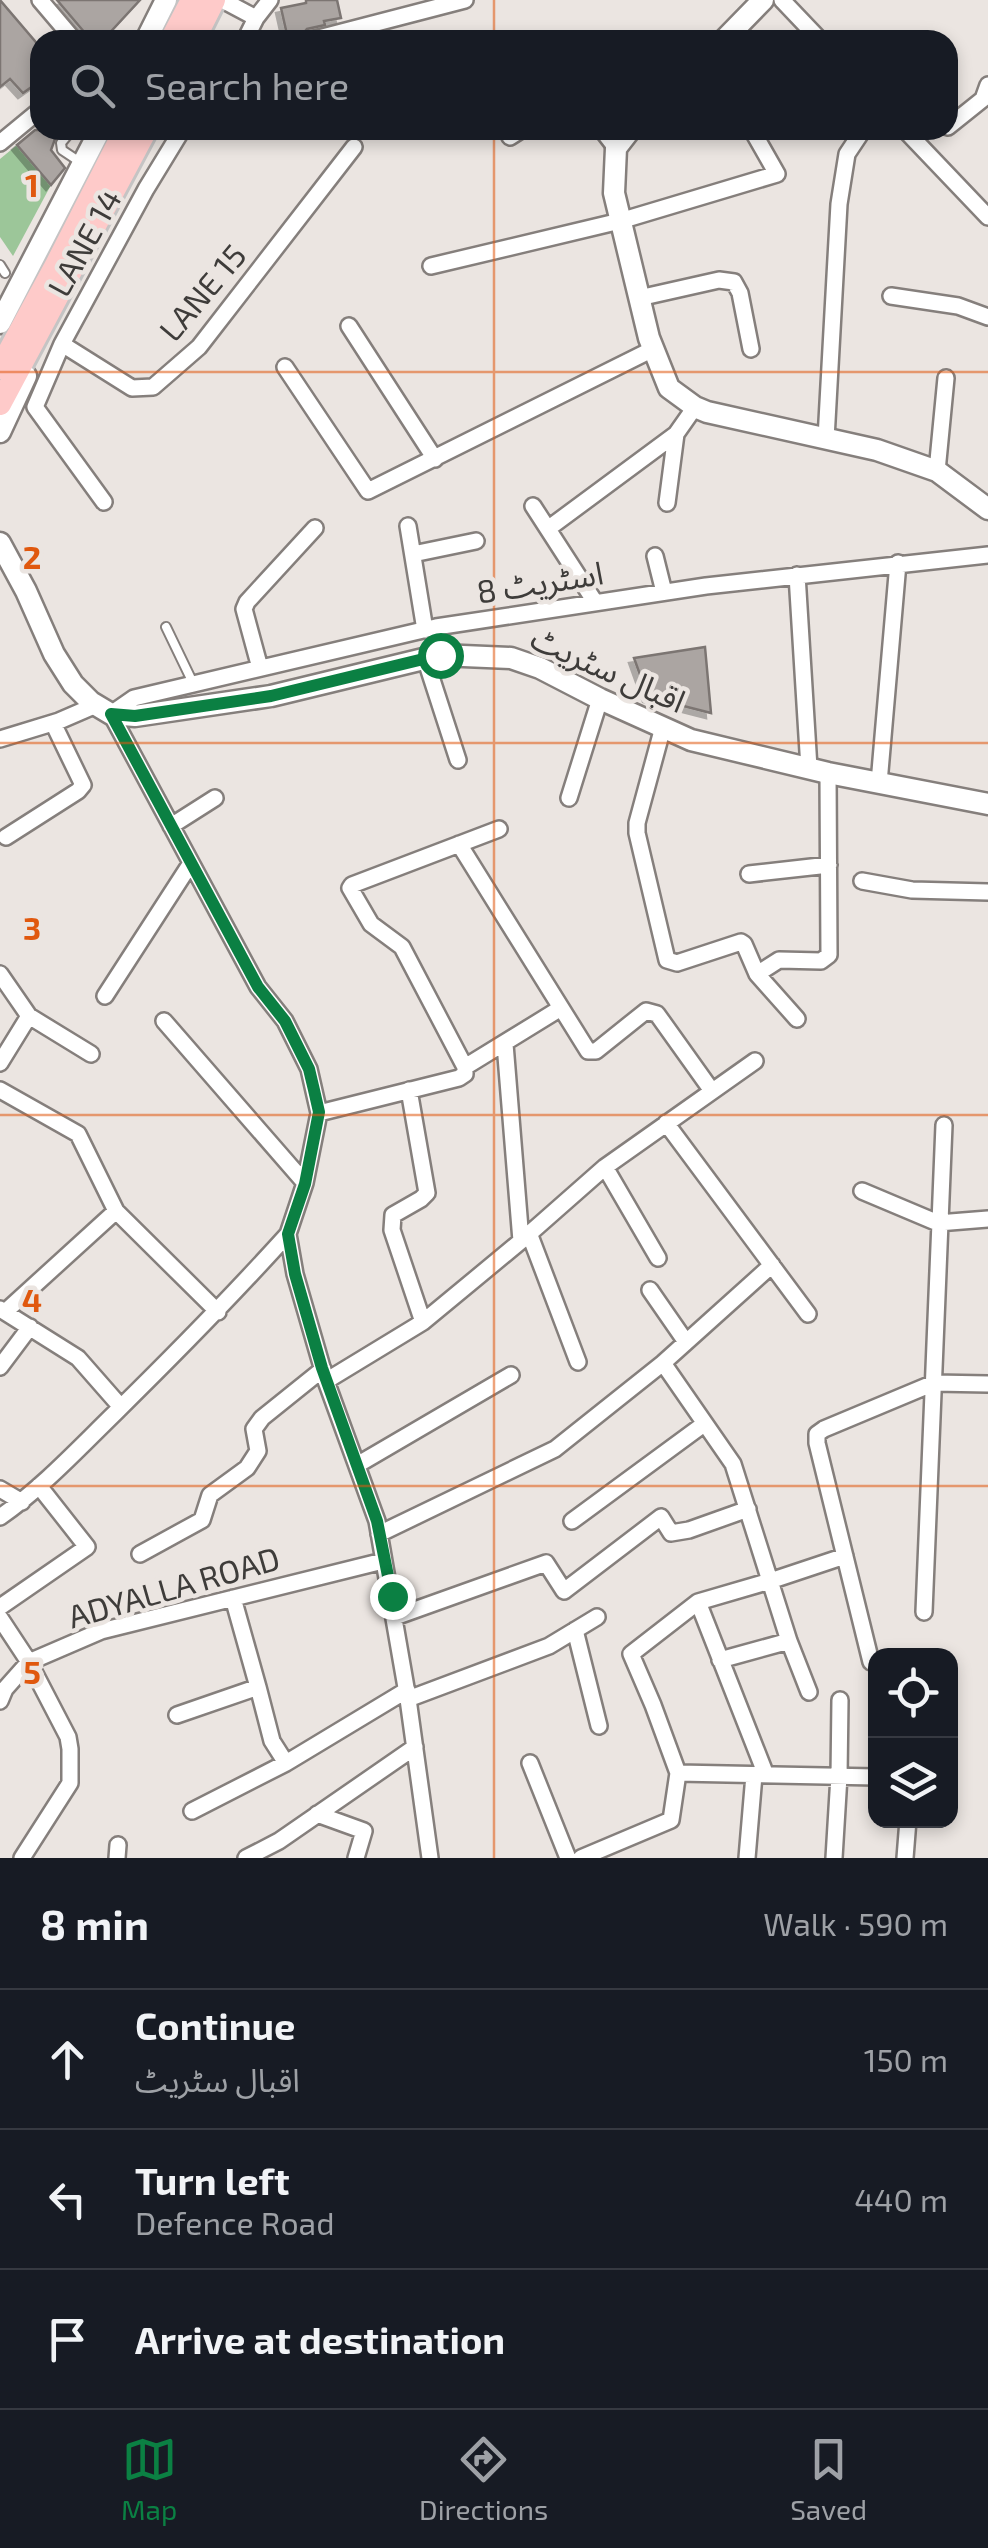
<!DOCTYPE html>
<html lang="en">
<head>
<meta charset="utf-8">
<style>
  body { margin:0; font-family:"Exo 2","Noto Sans Arabic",sans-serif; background:#242831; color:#f1f3f6 }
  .controls { position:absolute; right:30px; bottom:30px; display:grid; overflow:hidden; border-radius:20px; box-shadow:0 5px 15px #0003 }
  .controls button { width:90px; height:90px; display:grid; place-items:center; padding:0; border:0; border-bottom:2px solid #363941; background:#171b24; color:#f1f3f6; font:50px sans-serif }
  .stop { position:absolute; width:30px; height:30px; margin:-22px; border:8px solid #0b8043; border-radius:50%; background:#fff }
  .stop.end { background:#0b8043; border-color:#fff; box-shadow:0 2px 10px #0008 }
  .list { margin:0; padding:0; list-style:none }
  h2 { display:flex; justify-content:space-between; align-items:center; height:130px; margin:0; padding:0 40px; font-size:42px }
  h2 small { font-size:32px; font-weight:400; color:#9ea1a6 }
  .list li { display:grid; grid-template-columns:65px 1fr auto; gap:30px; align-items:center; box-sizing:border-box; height:140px; padding:0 40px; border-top:2px solid #363941 }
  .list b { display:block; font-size:38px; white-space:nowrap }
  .list p { margin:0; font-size:32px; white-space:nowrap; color:#9ea1a6 }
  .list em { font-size:32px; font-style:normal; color:#9ea1a6 }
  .icon { flex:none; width:55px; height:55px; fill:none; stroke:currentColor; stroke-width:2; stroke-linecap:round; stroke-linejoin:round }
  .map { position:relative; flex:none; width:988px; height:1858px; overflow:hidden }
  .search { position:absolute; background:#171b24; box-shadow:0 5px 15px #0003; left:30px; right:30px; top:30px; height:110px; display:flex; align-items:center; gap:25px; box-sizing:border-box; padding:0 35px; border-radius:30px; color:#9ea1a6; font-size:38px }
  .sheet { height:550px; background:#171b24 }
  nav { display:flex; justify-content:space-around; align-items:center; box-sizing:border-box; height:140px; border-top:2px solid #363941; background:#171b24; font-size:28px; color:#9ea1a6 }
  nav a { display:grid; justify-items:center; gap:5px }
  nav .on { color:#0b8043 }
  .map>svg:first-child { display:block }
  .green { fill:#9cc699 }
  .building { fill:#aba5a2; stroke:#7b7572; stroke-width:2.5; filter:url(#shadow) }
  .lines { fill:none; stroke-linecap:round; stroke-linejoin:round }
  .lane-casing { stroke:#857f7c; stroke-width:12 }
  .street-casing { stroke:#857f7c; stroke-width:20 }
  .secondary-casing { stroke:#857f7c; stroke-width:25 }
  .primary-casing { stroke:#c5c4c4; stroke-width:28 }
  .lane { stroke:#fff; stroke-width:8 }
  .street { stroke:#fff; stroke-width:15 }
  .secondary { stroke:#fff; stroke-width:20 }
  .primary { stroke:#fecac9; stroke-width:22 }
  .route { stroke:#0b8043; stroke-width:12 }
  .grid { fill:none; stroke:#e0580e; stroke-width:2.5; stroke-opacity:0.55 }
  .labels { text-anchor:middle; stroke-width:9; stroke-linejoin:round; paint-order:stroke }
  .street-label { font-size:32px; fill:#3e3c3a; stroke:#ebe5e1 }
  .grid-label { font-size:32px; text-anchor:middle; font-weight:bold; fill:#e0580e; stroke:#ebe5e1; stroke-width:9; stroke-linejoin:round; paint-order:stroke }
</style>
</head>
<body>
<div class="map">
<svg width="988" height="1858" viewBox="0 0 988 1858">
  <defs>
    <filter id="shadow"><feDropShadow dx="-5" dy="5" stdDeviation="0" flood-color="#0004"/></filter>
  </defs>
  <rect width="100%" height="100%" fill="#ebe5e1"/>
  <!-- green -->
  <path class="green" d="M 17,145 L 51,185 L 13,256 L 0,237 L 0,159 Z"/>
  <!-- building -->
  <path class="building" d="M 0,0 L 40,47 L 40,81 L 23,93 L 10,79 L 0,87 Z
    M 57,0 L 140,0 L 103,40 L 91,40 Z
    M 306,0 L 337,0 L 341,18 L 324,21 L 325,25 L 307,29 L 301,36 L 288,39 L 281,8 L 306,3 Z
    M 35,130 L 62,130 L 55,139 L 51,150 L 65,168 L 51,185 L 17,145 Z
    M 705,647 L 711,713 L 648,697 L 634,658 Z"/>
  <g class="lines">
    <defs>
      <path id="lane" d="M 72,130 L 61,143 L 62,150 L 80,162
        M 0,265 L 5,273
        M 166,627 L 193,683"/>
      <path id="street" d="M 40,0 L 74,40
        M 782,0 L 820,40
        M 224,1 L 256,18 L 245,40
        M 256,18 L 270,0
        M 311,40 L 465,0
        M 948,127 L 983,99 L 988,85
        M 602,130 L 616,148
        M 905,130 L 988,217
        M 510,137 L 521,130
        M 0,143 L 40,110
        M 431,266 L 620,221 L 777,174 L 752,130
        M 891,296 L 958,306 L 988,317
        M 639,298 L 719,280 L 734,282 L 740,293 L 751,349
        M 349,326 L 435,459
        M 62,344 L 132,388 L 153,387 L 199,347 L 354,147
        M 285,367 L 368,491 L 653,349
        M 826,439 L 839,204 L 847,154 L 863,130
        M 937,471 L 946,378
        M 104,502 L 35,407 L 62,344 L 146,189 L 182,130
        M 667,503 L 676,434
        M 533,506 L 595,602
        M 408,526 L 425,630
        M 549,528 L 676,434 L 695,407
        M 413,554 L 476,541
        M 655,556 L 664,592
        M 797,575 L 809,768
        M 425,658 L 458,760
        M 260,668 L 244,609 L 247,602 L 315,528
        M 663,727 L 637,823 L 637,833 L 667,960 L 677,963 L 741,942 L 744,944 L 757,974
        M 0,739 L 59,721 L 96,705
        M 879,783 L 898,563
        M 569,798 L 600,699
        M 171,826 L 215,798
        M 6,837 L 78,791 L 83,785 L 53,723
        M 459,844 L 588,1051 L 596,1051 L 646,1011 L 657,1014 L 712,1091
        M 749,874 L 829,865
        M 862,881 L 912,890 L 988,892
        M 0,974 L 29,1016 L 91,1054
        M 105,996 L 191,863
        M 797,1019 L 757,974 L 779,960 L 821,961 L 829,955 L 828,773
        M 164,1021 L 305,1183
        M 505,1044 L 521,1241
        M 0,1063 L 29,1016
        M 465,1067 L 561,1008
        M 0,1090 L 78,1134 L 116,1211 L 218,1312
        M 409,1090 L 427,1193 L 421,1199 L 393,1215 L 392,1230 L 423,1322
        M 319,1113 L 459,1078 L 465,1074 L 465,1067 L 402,947 L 371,924 L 350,888 L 352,885 L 499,829
        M 666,1123 L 808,1314
        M 605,1167 L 658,1258
        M 862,1191 L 938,1223 L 988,1219
        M 529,1233 L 578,1362
        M 650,1290 L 686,1342
        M 0,1309 L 78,1358 L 121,1407
        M 5,1312 L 116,1211
        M 663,1363 L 733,1464 L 789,1641 L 809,1692
        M 0,1367 L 30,1327
        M 326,1381 L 423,1322 L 521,1241 L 605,1167 L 755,1061
        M 357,1465 L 511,1375
        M 0,1489 L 22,1502
        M 0,1517 C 42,1488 78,1449 115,1413 C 174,1355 232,1296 288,1234
        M 572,1521 L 704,1424
        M 379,1534 L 555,1449 L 663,1363 L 772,1265
        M 140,1554 L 202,1520 L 210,1495 L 247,1468 L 258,1451 L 254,1429 L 262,1418 L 323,1369
        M 698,1602 L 766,1775
        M 0,1607 L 87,1547 L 39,1486
        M 924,1612 L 944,1125
        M 395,1617 L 546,1563 L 564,1591 L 661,1517 L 671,1533 L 689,1530 L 748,1509
        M 0,1618 L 29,1662 L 68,1737 L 70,1749 L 70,1783 L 22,1858
        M 575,1630 L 599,1726
        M 720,1660 L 789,1641
        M 871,1662 L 817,1443 L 817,1434 L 824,1429 L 934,1383 L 988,1384
        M 408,1699 L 549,1646 L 597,1617
        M 0,1701 L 5,1689 L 29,1662 L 101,1631 L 383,1561
        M 177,1715 L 258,1687 L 233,1598
        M 286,1763 L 407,1690
        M 530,1763 L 568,1858
        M 678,1773 L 876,1777
        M 192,1811 L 286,1763 L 272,1741 L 258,1687
        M 317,1814 L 364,1831 L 356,1858
        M 117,1858 L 118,1845
        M 246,1858 L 279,1841 L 415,1747
        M 430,1858 L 408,1699 L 377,1521 L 326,1381 L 295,1274 L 288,1234 L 305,1183 L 319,1113 L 309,1069 L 285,1021 L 258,987 L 111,714 L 134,698 L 436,627 L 706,586 L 988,555
        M 581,1858 L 671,1820 L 678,1773 L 653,1705 L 631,1654 L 698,1602 L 770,1581 L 845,1556
        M 747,1858 L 754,1775
        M 834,1858 L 839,1776 L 840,1700
        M 905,1858 L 908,1820"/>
      <path id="secondary" d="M 146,40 L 166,0
        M 724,40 L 763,0
        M 630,130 L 616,148 L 614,193 L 649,338 L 669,388 L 695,407 L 707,412 L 877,450 L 937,471 L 988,509
        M 0,323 L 100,130
        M 0,432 L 26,376
        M 0,543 L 26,591 L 54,654 L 73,684 L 91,702 L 111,714 L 135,716 L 271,696 L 440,655 L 511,658 L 540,668 L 600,699 L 691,740 L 828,773 L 988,804"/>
      <path id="primary" d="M 171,40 L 192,0
        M 194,40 L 214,0
        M 0,368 L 56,265 L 125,130
        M 0,404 L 146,130"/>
    </defs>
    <!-- lane casing -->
    <use href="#lane" class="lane-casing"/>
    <!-- street casing -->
    <use href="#street" class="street-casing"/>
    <!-- secondary casing -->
    <use href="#secondary" class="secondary-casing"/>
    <!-- primary casing -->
    <use href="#primary" class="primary-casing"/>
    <!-- lane -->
    <use href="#lane" class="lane"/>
    <!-- street -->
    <use href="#street" class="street"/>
    <!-- secondary -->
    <use href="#secondary" class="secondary"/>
    <!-- primary -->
    <use href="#primary" class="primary"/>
  </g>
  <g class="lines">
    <!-- route -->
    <path class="route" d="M 392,1596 L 377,1521 L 322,1368 L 295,1274 L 288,1234 L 305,1184 L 319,1112 L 314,1090 L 309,1069 L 285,1021 L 258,987 L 111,714 L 135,716 L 271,696 L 440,655"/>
  </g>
  <!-- grid -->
  <path class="grid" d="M 494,0 L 494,40M 494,130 L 494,1858M 0,372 L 988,372M 0,743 L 988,743M 0,1115 L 988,1115M 0,1486 L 988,1486"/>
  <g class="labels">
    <!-- street labels -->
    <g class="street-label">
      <text transform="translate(85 243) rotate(-61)" y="11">LANE 14</text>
      <text transform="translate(203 293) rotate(-50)" y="11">LANE 15</text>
      <text transform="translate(540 583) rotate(-9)" y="11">اسٹریٹ 8</text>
      <text transform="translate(608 670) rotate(24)" y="11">اقبال سٹریٹ</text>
      <text transform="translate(174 1588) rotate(-16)" y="11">ADYALLA ROAD</text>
    </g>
  </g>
  <g class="grid-label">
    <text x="32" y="197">1</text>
    <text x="32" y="569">2</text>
    <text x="32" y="940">3</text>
    <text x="32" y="1312">4</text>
    <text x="32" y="1684">5</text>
  </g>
</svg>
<div class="controls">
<button><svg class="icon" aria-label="locate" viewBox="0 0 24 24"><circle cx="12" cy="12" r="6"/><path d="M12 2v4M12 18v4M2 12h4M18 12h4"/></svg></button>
<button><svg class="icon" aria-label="layers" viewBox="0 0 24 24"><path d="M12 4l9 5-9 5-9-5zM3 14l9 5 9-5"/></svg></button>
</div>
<div class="stop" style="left:440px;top:655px"></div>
<div class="stop end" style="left:392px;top:1596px"></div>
<div class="search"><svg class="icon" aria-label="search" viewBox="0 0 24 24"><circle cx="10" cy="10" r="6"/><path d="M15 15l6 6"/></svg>Search here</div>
</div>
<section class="sheet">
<h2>8 min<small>Walk · 590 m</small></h2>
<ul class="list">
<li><svg class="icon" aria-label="ahead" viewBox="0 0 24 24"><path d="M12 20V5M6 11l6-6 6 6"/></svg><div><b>Continue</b><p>اقبال سٹریٹ</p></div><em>150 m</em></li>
<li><svg class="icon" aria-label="left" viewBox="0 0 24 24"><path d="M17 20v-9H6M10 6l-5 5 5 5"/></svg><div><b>Turn left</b><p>Defence Road</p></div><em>440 m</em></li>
<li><svg class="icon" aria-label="arrive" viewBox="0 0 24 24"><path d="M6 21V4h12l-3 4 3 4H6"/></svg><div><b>Arrive at destination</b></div></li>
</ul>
</section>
<nav>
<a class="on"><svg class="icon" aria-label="map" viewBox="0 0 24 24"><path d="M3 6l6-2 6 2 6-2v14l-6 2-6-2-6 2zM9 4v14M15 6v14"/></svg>Map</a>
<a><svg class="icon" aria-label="directions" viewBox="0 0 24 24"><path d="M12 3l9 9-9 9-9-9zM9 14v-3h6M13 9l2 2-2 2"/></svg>Directions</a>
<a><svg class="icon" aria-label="saved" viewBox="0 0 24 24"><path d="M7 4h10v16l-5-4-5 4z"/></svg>Saved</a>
</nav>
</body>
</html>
